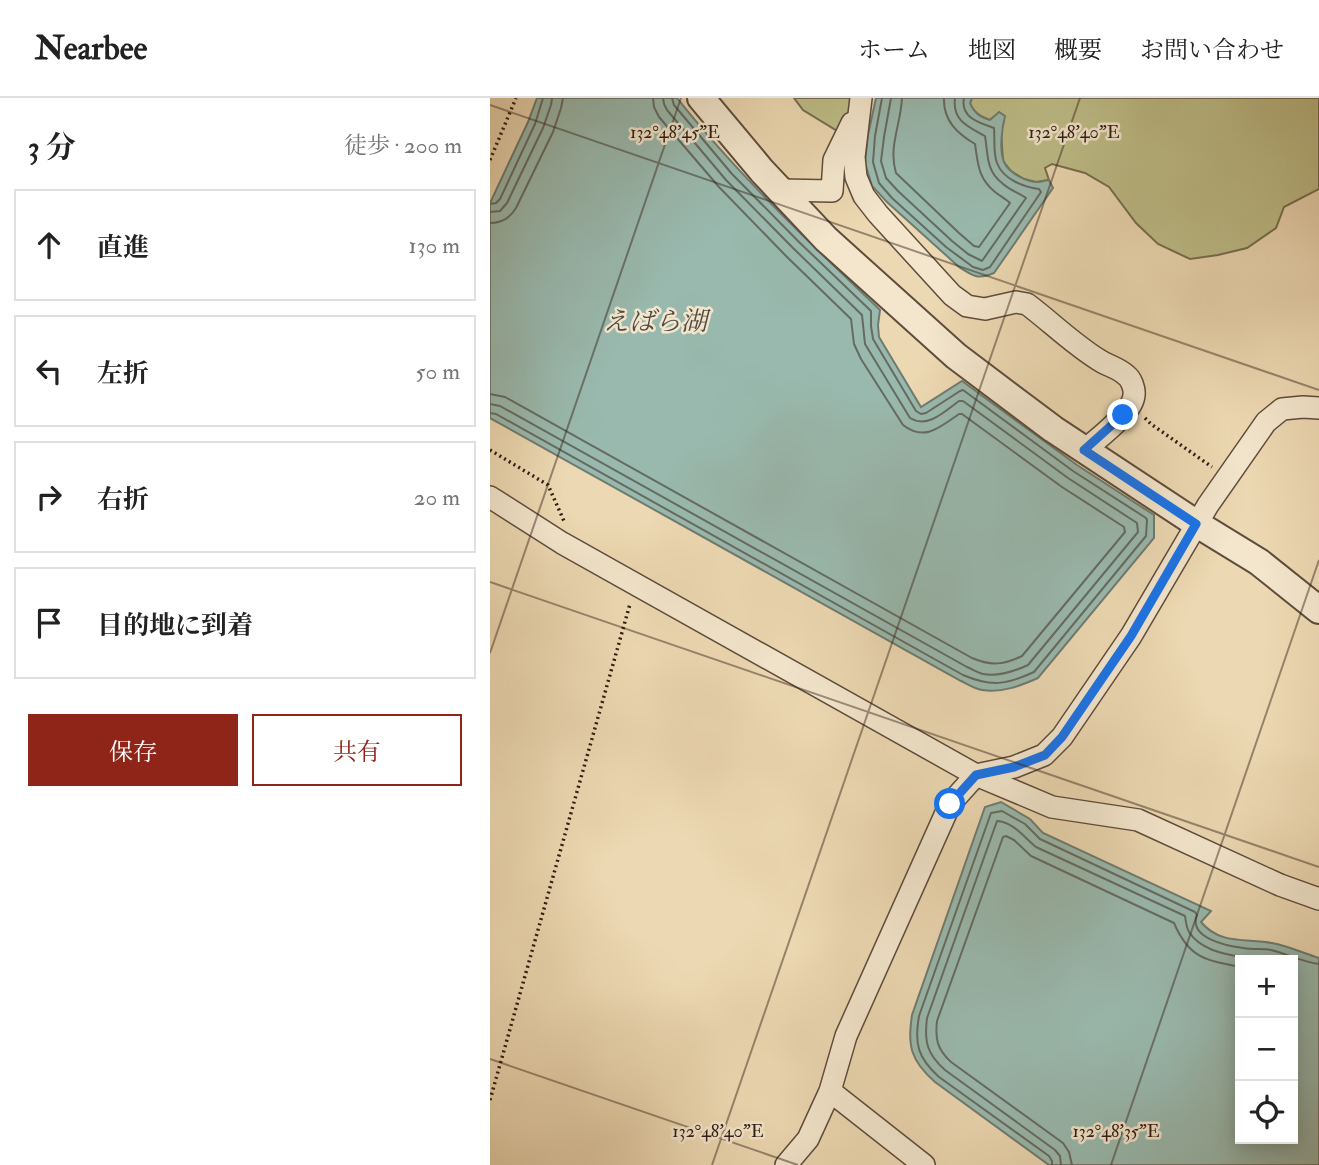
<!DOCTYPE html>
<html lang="ja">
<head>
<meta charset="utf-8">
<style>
  body { margin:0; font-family:"IM FELL Double Pica","Noto Serif JP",serif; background:#f6f6f6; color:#222 }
  .controls { position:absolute; right:21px; bottom:21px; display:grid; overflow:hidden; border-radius:0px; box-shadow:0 4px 18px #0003 }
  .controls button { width:63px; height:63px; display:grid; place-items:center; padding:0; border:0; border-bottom:2px solid #e0e0e0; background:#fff; color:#222; font:35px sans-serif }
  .stop { position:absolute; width:21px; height:21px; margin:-16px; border:5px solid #1a73e8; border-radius:50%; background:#fff }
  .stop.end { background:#1a73e8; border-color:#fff; box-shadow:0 2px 7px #0008 }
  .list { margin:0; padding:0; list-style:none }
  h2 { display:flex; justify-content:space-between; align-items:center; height:91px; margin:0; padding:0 28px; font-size:30px }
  h2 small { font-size:23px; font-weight:400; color:#767676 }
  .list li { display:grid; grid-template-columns:46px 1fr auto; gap:21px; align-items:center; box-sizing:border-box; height:112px; margin:0 14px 14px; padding:0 14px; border:2px solid #e0e0e0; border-radius:0px }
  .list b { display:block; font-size:26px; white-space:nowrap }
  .list em { font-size:23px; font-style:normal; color:#767676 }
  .actions { display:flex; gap:14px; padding:21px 28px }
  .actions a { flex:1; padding:16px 0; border:2px solid #8f2418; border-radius:0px; text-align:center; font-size:24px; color:#8f2418 }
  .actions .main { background:#8f2418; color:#fff }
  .icon { flex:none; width:38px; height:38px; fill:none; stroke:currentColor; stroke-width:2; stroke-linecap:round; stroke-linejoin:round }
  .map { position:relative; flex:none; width:829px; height:1067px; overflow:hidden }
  header { display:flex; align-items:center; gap:42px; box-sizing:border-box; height:98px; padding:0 35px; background:#fff; border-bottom:2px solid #e0e0e0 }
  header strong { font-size:33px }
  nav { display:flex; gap:38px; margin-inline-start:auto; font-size:24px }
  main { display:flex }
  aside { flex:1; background:#fff }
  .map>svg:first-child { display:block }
  .green { fill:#bdbd88; stroke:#766d4e; stroke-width:2 }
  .water { fill:#99b9ae; stroke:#6f7b70; stroke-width:2; fill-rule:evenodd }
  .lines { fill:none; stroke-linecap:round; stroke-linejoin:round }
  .shore { stroke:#646b61; stroke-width:2 }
  .minor-casing { stroke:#5e4c3c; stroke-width:24 }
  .tertiary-casing { stroke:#5e4c3c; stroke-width:30 }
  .path { stroke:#2f1d14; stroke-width:3.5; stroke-dasharray:2 3.5; stroke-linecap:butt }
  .minor { stroke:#f3e6cd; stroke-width:21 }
  .tertiary { stroke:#f3e6cd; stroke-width:26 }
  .route { stroke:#1a73e8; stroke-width:9 }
  .ticks { fill:none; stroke:#2f1d14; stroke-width:2; stroke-opacity:0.45 }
  .labels { text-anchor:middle; stroke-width:5; stroke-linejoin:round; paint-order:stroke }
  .water-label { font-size:26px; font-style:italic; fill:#4f4c42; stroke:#f3e6cd }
  .ticks-label { font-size:18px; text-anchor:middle; fill:#2f1d14; stroke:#f3e6cd; stroke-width:5; stroke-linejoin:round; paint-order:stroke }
</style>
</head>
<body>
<header>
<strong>Nearbee</strong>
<nav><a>ホーム</a><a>地図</a><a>概要</a><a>お問い合わせ</a></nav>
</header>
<main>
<aside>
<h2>3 分<small>徒歩 · 200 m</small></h2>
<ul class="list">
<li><svg class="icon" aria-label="ahead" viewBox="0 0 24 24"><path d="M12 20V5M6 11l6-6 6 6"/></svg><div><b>直進</b></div><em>130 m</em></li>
<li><svg class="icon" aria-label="left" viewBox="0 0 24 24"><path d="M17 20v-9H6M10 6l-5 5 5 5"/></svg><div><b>左折</b></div><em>50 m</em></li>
<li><svg class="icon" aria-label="right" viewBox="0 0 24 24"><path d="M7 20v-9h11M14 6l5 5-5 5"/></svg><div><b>右折</b></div><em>20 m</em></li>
<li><svg class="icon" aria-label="arrive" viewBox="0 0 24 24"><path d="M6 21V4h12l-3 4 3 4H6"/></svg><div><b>目的地に到着</b></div></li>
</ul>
<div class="actions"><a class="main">保存</a><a>共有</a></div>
</aside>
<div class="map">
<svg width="829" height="1067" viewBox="0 0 829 1067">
  <rect width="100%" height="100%" fill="#ecd8b2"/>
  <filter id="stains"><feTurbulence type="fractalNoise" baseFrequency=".00286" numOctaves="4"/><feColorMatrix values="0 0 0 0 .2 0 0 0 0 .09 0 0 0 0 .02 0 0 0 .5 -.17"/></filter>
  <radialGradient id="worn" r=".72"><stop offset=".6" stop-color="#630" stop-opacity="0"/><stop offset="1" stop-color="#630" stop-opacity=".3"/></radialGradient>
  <!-- green -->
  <path class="green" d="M 304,0 L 363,0 L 359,16 L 349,34 L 313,12 Z
    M 482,0 L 829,0 L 829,91 L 794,109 L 786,130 L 757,150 L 728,157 L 700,161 L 668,146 L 646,125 L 619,89 L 595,75 L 562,66 L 555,70 L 559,82 L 546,84 L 534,81 L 521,73 L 513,63 L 511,33 L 505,18 L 500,22 C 490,18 484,15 480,5 Z"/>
  <!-- water -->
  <path class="water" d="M 47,0 L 187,0 C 248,77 319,144 390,212 L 388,227 L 389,239 L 431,309 L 472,283 L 587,367 L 664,417 L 664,440 L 548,580 C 530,588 512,595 492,592 C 485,591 477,586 471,583 L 0,320 L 0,105 L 38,24 Z
    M 386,0 L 482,0 L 480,5 C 484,15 490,19 500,22 L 509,14 L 515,18 C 512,30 509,52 514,64 C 519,75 536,84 548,84 C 552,84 555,82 559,82 L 563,90 L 504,175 C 488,182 483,178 469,169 L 397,104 L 382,88 L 375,65 L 378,37 Z
    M 511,704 L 540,721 L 553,735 L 721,813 L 711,824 C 730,847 756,840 782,845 C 798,848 813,855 829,860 L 829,1067 L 559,1067 L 445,984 C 421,963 417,948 422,917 L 495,709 ZM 750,862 L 803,862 L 803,1041 L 750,1041 Z"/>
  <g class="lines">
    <!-- shore -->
    <path class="shore" d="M 392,0 L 385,38 L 383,64 L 389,85 L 402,100 L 456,149 L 483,169 L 493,172 L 500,169 L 551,94 L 549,91 C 533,89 513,81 507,65 C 503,55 505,41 504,30 C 490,25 470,20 474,0
      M 401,0 L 394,39 L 391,63 L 396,80 L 408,93 L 462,143 L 478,156 L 492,163 L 536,100 C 529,95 519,92 512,85 C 496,73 498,56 495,38 C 479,29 462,23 465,0
      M 412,0 C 411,26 398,49 406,75 L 469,135 L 484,148 L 489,149 L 520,105 C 516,101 510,98 505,94 C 488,80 488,66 485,46 C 468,36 453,23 454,0
      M 0,106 L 6,105 L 10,101 L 45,26 L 53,0
      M 0,114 L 10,113 L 17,105 L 53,30 L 61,7 L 62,0
      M 0,125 C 12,125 20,120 26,110 L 63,34 L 71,10 L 73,0
      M 0,296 L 15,299 L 482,560 C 501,568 513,567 532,558 L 635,434 L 634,429 L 572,389 L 472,316 L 469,316 C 450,329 435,344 413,327 L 371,261 L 364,246 L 361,221 L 296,158 L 229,89 L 169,19 L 164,9 L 163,0
      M 0,306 L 10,308 L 477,569 C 482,571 488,575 493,576 C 508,579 525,573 538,567 L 648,434 L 647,425 L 578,380 L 473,303 L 469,303 C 455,313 438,331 420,320 L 375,246 L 372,217 L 303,150 L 236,82 L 177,12 L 174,6 L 173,0
      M 0,315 L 6,316 L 473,577 C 501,589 516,587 544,574 L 656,438 L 657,422 L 656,420 L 583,373 L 473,292 L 470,293 L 436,315 L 431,316 L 426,313 L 383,241 L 381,228 L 381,213 L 309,144 L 242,76 L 184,7 L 182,0
      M 562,1067 L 562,1063 L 559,1058 L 449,979 C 428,960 424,946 429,918 L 501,715 L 512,713 L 535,726 L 550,741 L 705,814 L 707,817 C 698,840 737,848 753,850 C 763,852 772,850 781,852 C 797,856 813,864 829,866
      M 571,1067 L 570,1058 L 565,1052 L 455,972 C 437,956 434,944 437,920 L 507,723 C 523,724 534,739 546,749 L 695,818 C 696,823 696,829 699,834 C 710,851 732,856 752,859 C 763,861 774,859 785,862
      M 582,1067 L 579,1054 L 573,1045 L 461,964 C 447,951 445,941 447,923 L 513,739 L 516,738 L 524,742 L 541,758 L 684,825 C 699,860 715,862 750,869"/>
    <defs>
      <path id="minor" d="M 371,0 L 364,59 L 366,79 L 374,98 L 388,116 L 462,197 L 477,208 L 495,211 L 526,204 L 537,206 C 561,224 583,246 609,262 C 618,268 629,270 637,278 C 641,281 645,291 644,297 C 643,315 608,340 595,352
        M 290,92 L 342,93 L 344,62 L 362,25
        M 0,399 L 72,445 L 486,677 L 562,709 L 648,722 L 790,787 L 829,801
        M 340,993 L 434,1067
        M 296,1067 L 318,1041 L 340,993 L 356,938 L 460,706 L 486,677 L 524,669 L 554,657 L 572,639 L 641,538 L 718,407 L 776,324 L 792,311 L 813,309 L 829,310"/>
      <path id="tertiary" d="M 211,0 L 272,73 L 336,141 L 466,258 L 563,331 L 707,426 L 769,464 L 829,512"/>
    </defs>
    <!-- minor casing -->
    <use href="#minor" class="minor-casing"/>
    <!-- tertiary casing -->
    <use href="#tertiary" class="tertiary-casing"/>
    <!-- path -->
    <path class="path" d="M 0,62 L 26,0
      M 655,320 L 661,326 L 722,369
      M 0,352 L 58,387 L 74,423
      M 0,1002 L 140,506"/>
    <!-- minor -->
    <use href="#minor" class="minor"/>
    <!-- tertiary -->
    <use href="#tertiary" class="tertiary"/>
  </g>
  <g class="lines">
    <!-- route -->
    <path class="route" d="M 460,706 L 486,677 L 524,669 L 555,657 L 572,639 L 641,538 L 706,426 L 594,352 L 633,317"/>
  </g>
  <!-- ticks -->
  <path class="ticks" d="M 0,7 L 829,292M 0,484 L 829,769M 0,555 L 191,0M 0,961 L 308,1067M 222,1067 L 590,0M 621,1067 L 829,462"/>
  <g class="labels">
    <!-- water labels -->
    <g class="water-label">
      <text x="165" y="232">えばら湖</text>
    </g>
  </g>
  <g class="ticks-label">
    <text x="185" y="40">132°48'45"E</text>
    <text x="584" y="40">132°48'40"E</text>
    <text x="228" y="1039">132°48'40"E</text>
    <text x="626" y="1039">132°48'35"E</text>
  </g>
  <rect width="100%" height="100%" filter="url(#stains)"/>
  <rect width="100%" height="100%" fill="url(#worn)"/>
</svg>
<div class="controls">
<button>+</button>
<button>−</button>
<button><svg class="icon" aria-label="locate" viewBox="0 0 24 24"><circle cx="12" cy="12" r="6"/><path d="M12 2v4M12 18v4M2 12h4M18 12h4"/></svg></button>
</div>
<div class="stop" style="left:460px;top:706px"></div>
<div class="stop end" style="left:633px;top:317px"></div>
</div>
</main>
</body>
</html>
